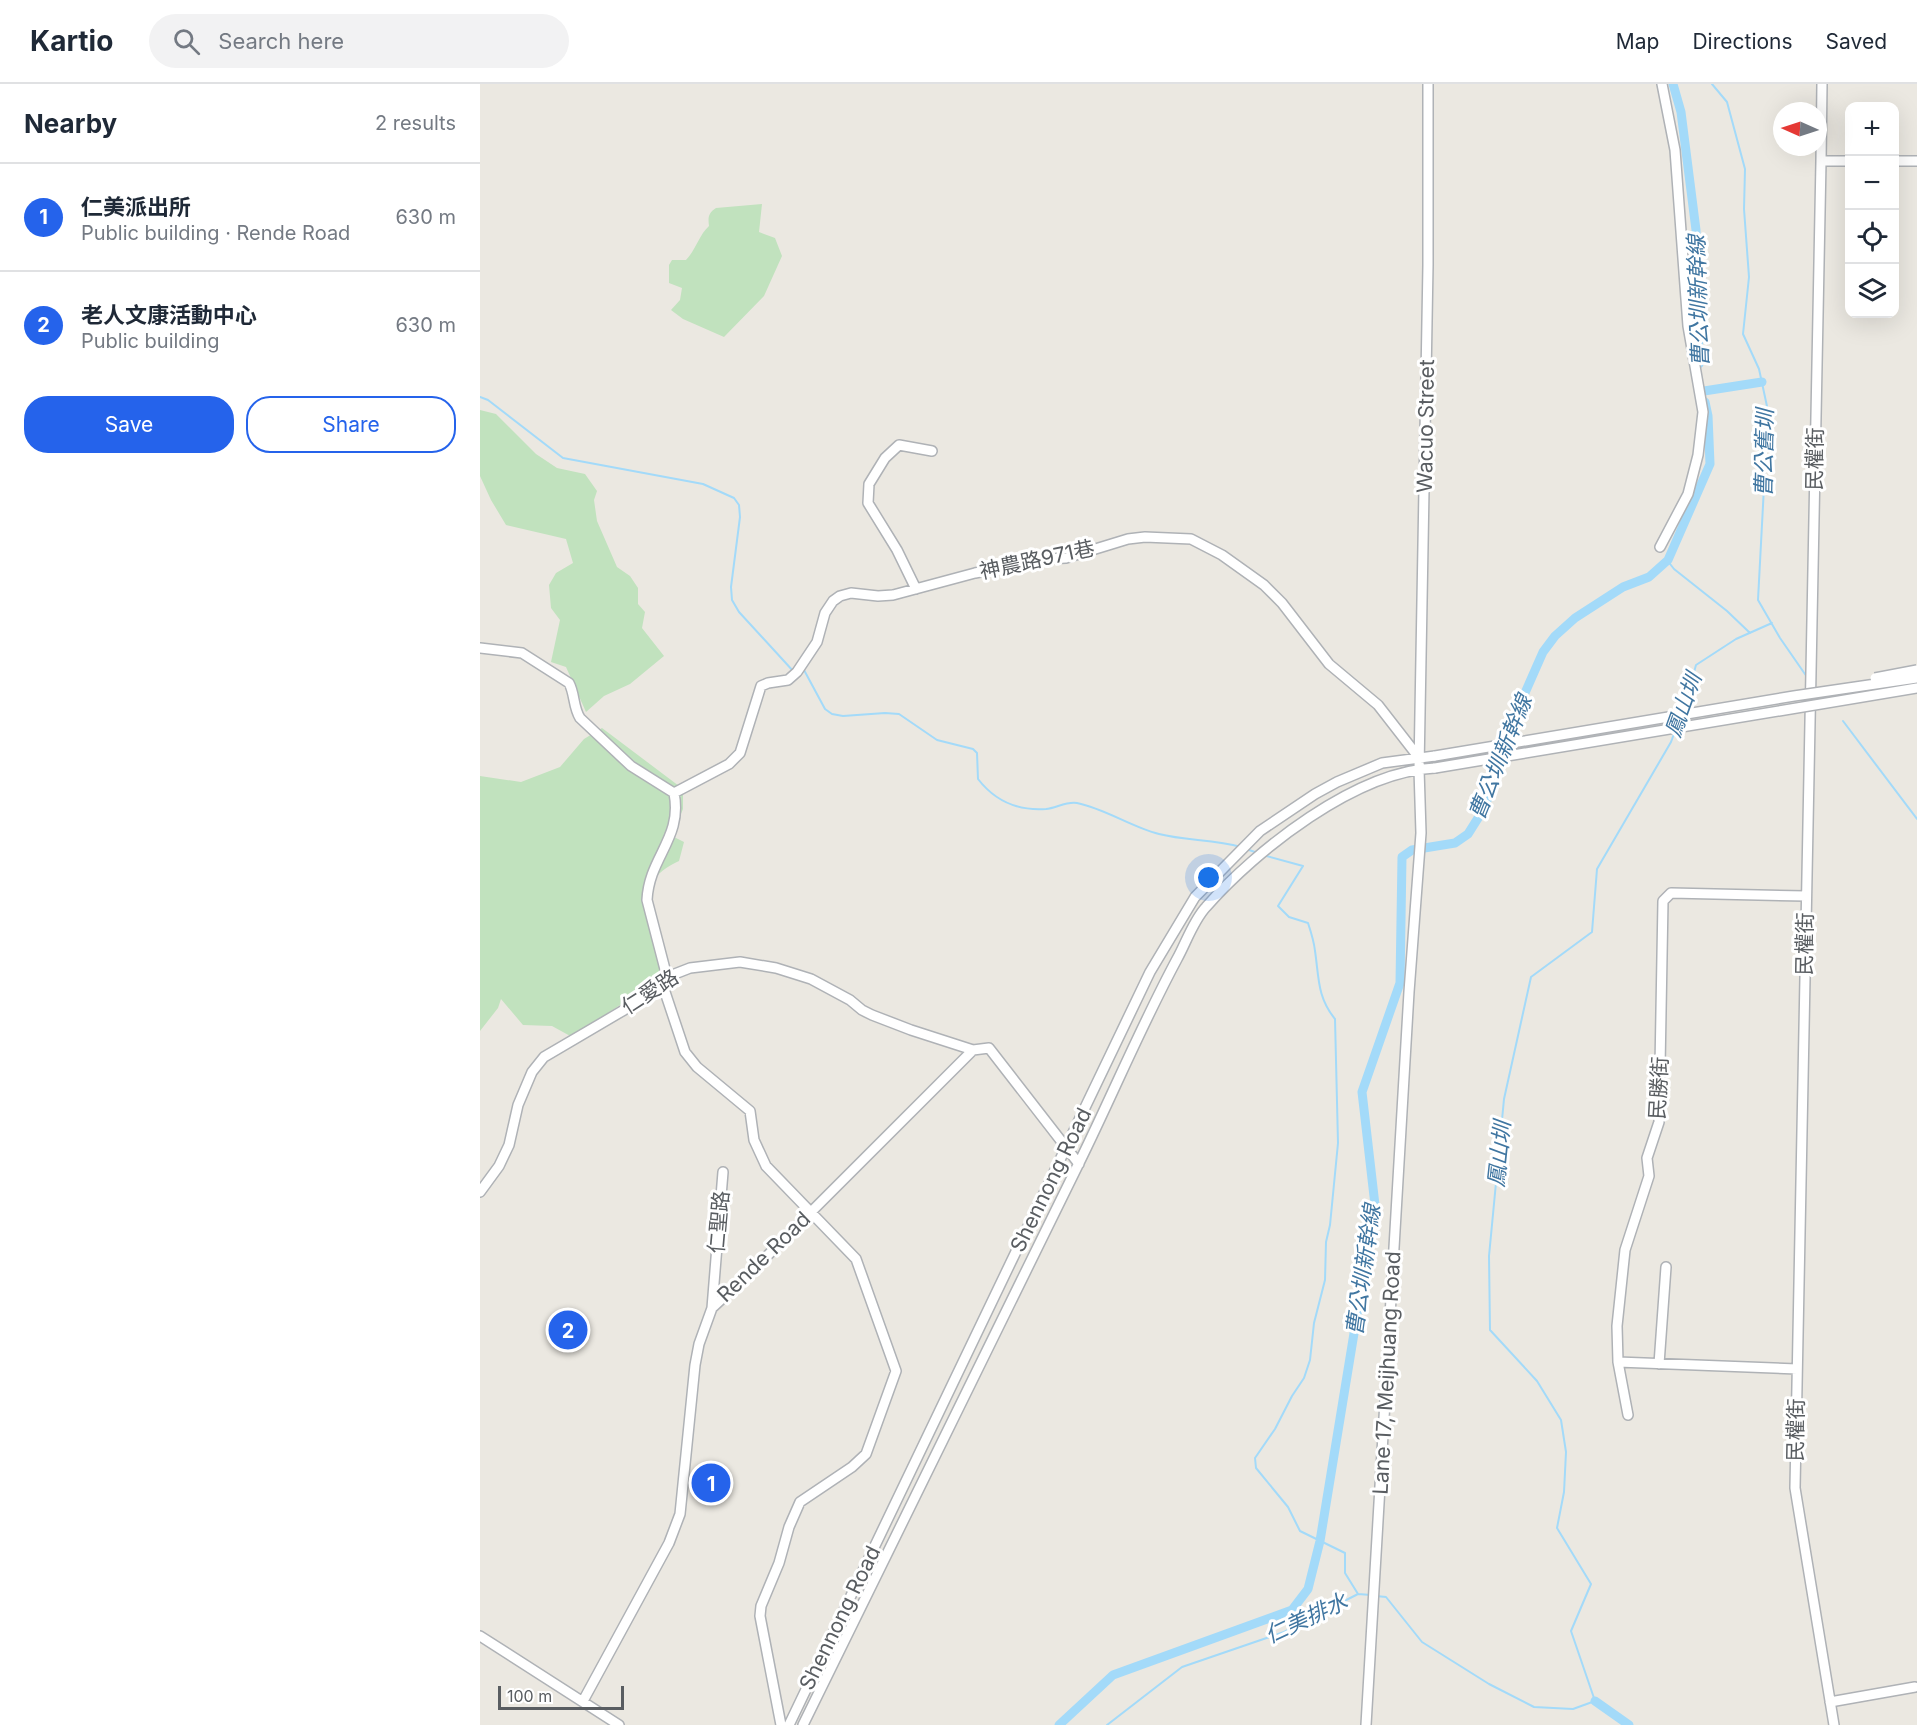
<!DOCTYPE html>
<html lang="en">
<head>
<meta charset="utf-8">
<style>
  body { margin:0; font-family:Inter,"Noto Sans TC",sans-serif; background:#f2f2f3; color:#1f2937 }
  .controls { position:absolute; right:18px; top:18px; display:grid; overflow:hidden; border-radius:12px; box-shadow:0 6px 24px #0002 }
  .controls button { width:54px; height:54px; display:grid; place-items:center; padding:0; border:0; border-bottom:2px solid #e0e1e3; background:#fff; color:#1f2937; font:30px sans-serif }
  .compass { position:absolute; left:1293px; top:18px; width:54px; height:54px; border-radius:50%; background:#fff; box-shadow:0 6px 24px #0002; rotate:273deg }
  .scale { position:absolute; left:18px; bottom:15px; width:126px; box-sizing:border-box; padding-left:6px; border:3px solid #595d61; border-top:0; font-size:16px; line-height:21px; white-space:nowrap; color:#595d61; -webkit-text-stroke:4px #fff; paint-order:stroke }
  .you { position:absolute; left:729px; top:794px; width:21px; height:21px; margin:-15px; border:4px solid #fff; border-radius:50%; background:#1a73e8; box-shadow:0 0 0 9px #1a73e833 }
  .badge { display:grid; place-items:center; width:39px; height:39px; border-radius:50%; background:#2563eb; color:#fff; font-size:20px; font-weight:700 }
  .pin { position:absolute; translate:-50% -50%; border:3px solid #fff; box-shadow:0 2px 6px #0006 }
  .list { margin:0; padding:0; list-style:none }
  h2 { display:flex; justify-content:space-between; align-items:center; height:78px; margin:0; padding:0 24px; font-size:26px }
  h2 small { font-size:20px; font-weight:400; color:#747a83 }
  .list li { display:grid; grid-template-columns:39px 1fr auto; gap:18px; align-items:center; box-sizing:border-box; height:108px; padding:0 24px; border-top:2px solid #e0e1e3 }
  .list b { display:block; font-size:22px; white-space:nowrap }
  .list p { margin:0; font-size:20px; white-space:nowrap; color:#747a83 }
  .list em { font-size:20px; font-style:normal; color:#747a83 }
  .actions { display:flex; gap:12px; padding:18px 24px }
  .actions a { flex:1; padding:14px 0; border:2px solid #2563eb; border-radius:24px; text-align:center; font-size:21px; color:#2563eb }
  .actions .main { background:#2563eb; color:#fff }
  .icon { flex:none; width:33px; height:33px; fill:none; stroke:currentColor; stroke-width:2; stroke-linecap:round; stroke-linejoin:round }
  .map { position:relative; flex:none; width:1437px; height:1641px; overflow:hidden }
  header { display:flex; align-items:center; gap:36px; box-sizing:border-box; height:84px; padding:0 30px; background:#fff; border-bottom:2px solid #e0e1e3 }
  header strong { font-size:28px }
  nav { display:flex; gap:33px; margin-inline-start:auto; font-size:21px }
  .search { width:420px; height:54px; background:#f2f2f3; display:flex; align-items:center; gap:15px; box-sizing:border-box; padding:0 21px; border-radius:33px; color:#747a83; font-size:22px }
  main { display:flex }
  aside { flex:1; background:#fff }
  .map>svg:first-child { display:block }
  .green { fill:#c1e2be }
  .lines { fill:none; stroke-linecap:round; stroke-linejoin:round }
  .stream { stroke:#a3daf9; stroke-width:2 }
  .canal { stroke:#a3daf9; stroke-width:9 }
  .minor-casing { stroke:#afb2b6; stroke-width:12 }
  .minor { stroke:#fff; stroke-width:9 }
  .minor-bridge-casing { stroke:#afb2b6; stroke-width:12; stroke-linecap:butt }
  .minor-bridge { stroke:#fff; stroke-width:9 }
  .labels { text-anchor:middle; stroke-width:6; stroke-linejoin:round; paint-order:stroke }
  .street-label { font-size:21px; fill:#595d61; stroke:#fff }
  .water-label { font-size:22px; font-style:italic; fill:#4076a1; stroke:#fff }
</style>
</head>
<body>
<header>
<strong>Kartio</strong>
<div class="search"><svg class="icon" aria-label="search" viewBox="0 0 24 24"><circle cx="10" cy="10" r="6"/><path d="M15 15l6 6"/></svg>Search here</div>
<nav><a>Map</a><a>Directions</a><a>Saved</a></nav>
</header>
<main>
<aside>
<h2>Nearby<small>2 results</small></h2>
<ul class="list">
<li><span class="badge">1</span><div><b>仁美派出所</b><p>Public building · Rende Road</p></div><em>630 m</em></li>
<li><span class="badge">2</span><div><b>老人文康活動中心</b><p>Public building</p></div><em>630 m</em></li>
</ul>
<div class="actions"><a class="main">Save</a><a>Share</a></div>
</aside>
<div class="map">
<svg width="1437" height="1641" viewBox="0 0 1437 1641">
  <rect width="100%" height="100%" fill="#ebe8e1"/>
  <!-- green -->
  <path class="green" d="M 282,120 L 279,148 L 295,154 L 302,172 L 284,212 L 244,253 L 203,235 L 191,226 L 200,216 L 202,204 L 189,199 L 189,181 L 192,176 L 206,176 C 217,164 219,151 229,142 C 228,134 228,129 236,124 Z
    M 0,326 L 16,330 L 56,370 L 77,384 L 105,390 L 117,407 L 114,416 L 117,437 L 137,483 L 150,492 L 158,504 L 158,520 L 165,528 L 162,544 L 184,572 L 150,600 L 124,612 L 106,628 L 86,583 L 71,578 L 80,536 L 71,524 L 69,501 L 76,489 L 93,479 L 86,455 L 26,441 L 11,416 L 0,392 Z
    M 122,644 L 203,705 L 203,725 L 192,752 L 204,758 L 199,777 C 188,782 176,789 172,801 C 166,819 180,865 184,884 L 152,913 L 92,953 L 72,942 L 43,941 L 21,915 L 18,924 L 0,947 L 0,692 L 41,698 L 80,683 L 104,655 Z"/>
  <g class="lines">
    <!-- stream -->
    <path class="stream" d="M 1232,0 L 1247,18 L 1265,85 L 1264,125 L 1269,193 L 1263,250 L 1279,285 L 1288,327 L 1278,516 L 1300,554 L 1327,593
      M 0,313 L 8,316 L 83,374 L 223,400 L 254,414 L 259,421 L 260,433 L 251,503 L 252,516 L 259,528 L 314,588
      M 1187,476 L 1194,485 L 1247,527 L 1270,549
      M 323,587 L 324,586 L 345,625 L 352,630 L 363,632 L 405,629 L 419,630 L 457,656 L 493,665 L 497,669 L 498,695 C 515,717 538,727 566,725 C 576,724 587,717 597,719 C 626,725 651,743 679,750 C 706,757 734,755 761,763
      M 1203,628 L 1216,581 L 1256,555 L 1292,539
      M 1363,637 L 1437,735
      M 766,765 L 778,769
      M 783,771 L 823,782 L 798,822 L 809,833 L 828,839 C 831,848 834,857 835,867 C 839,893 837,913 855,935 L 858,1059 L 850,1141 L 846,1158 L 845,1196 L 834,1239 L 830,1276 L 824,1294 L 812,1312 L 795,1345 L 775,1374 L 776,1384 L 808,1423 L 820,1447 L 865,1469 L 865,1489 L 878,1510
      M 896,1512 L 906,1513 L 942,1558 L 1009,1600 L 1054,1623 L 1093,1625 L 1115,1617 L 1091,1547 L 1111,1500 L 1077,1444 L 1084,1408 L 1086,1368 L 1081,1336 L 1057,1297 L 1010,1246 L 1009,1172 L 1024,1015 L 1051,893 L 1112,848 L 1117,785 L 1191,658 L 1195,647
      M 627,1641 L 702,1583 L 804,1548 L 878,1510 L 891,1511"/>
    <!-- canal -->
    <path class="canal" d="M 1193,0 L 1201,28 L 1216,146 L 1219,280
      M 1224,307 L 1282,298
      M 1115,1617 L 1149,1641
      M 579,1641 L 633,1591 L 812,1526 L 828,1505 L 840,1457 L 895,1121 L 882,1008 L 920,899 L 922,773 L 932,766 L 975,759 L 988,750 L 1005,723 L 1030,643 L 1063,568 L 1075,552 L 1095,534 L 1143,503 L 1169,493 L 1188,476 L 1230,380 L 1228,332 L 1225,318"/>
    <defs>
      <path id="minor" d="M 1342,0 L 1341,77 L 1370,77
        M 1341,77 L 1315,1404 L 1354,1641
        M 1414,77 L 1437,77
        M 1180,463 L 1208,410 L 1218,371 L 1223,328 L 1208,242 L 1195,66 L 1182,0
        M 436,505 L 417,466 L 388,419 L 389,400 L 405,374 L 419,361 L 452,367
        M 0,564 L 42,569 L 89,599 C 95,610 93,623 100,634 L 151,682 L 194,709 C 203,754 169,773 167,816 L 187,893
        M 194,709 L 249,680 L 260,669 L 281,602 L 288,599 L 308,596 L 317,588 L 337,558 L 345,529 L 353,517 L 360,512 L 371,509 L 398,512 L 413,511 L 495,489 L 567,475 L 586,474 L 648,455 L 665,453 L 711,455 L 742,471 L 784,501 L 802,519 L 849,580 L 898,621 L 940,675
        M 181,896 L 205,968 L 217,983 L 270,1027 L 274,1056 L 286,1082 L 376,1175 L 416,1287 L 386,1370 L 372,1383 L 320,1418 L 309,1443 L 299,1479 L 281,1522 L 280,1532 L 301,1641
        M 0,1108 L 19,1082 L 29,1061 L 38,1021 L 52,988 L 64,973 L 144,926 L 187,893 L 210,884 L 260,878 L 296,884 L 331,895 L 370,916 L 382,926 L 392,931 L 431,946 L 493,966
        M 232,1224 L 243,1088
        M 1138,1278 L 1317,1285
        M 1179,1280 L 1186,1183
        M 1148,1331 L 1138,1278 L 1137,1242 L 1145,1166 L 1169,1092 L 1167,1074 L 1179,1038 L 1183,817 L 1191,809 L 1326,812
        M 0,1552 L 139,1641
        M 103,1617 L 189,1459 L 200,1430 L 215,1281 L 219,1260 L 232,1224 L 277,1182 L 493,966 L 509,964 L 599,1080
        M 1350,1618 L 1435,1603
        M 309,1641 L 670,888 L 715,813 L 780,747 L 835,710 L 857,698 L 902,679 L 955,672
        M 323,1641 C 415,1454 508,1267 599,1079 C 632,1012 661,942 697,875 C 706,859 713,837 726,823 C 776,766 876,687 955,684
        M 886,1641 L 929,908 L 941,749 L 939,685 L 948,181 L 948,0"/>
    </defs>
    <!-- minor casing -->
    <use href="#minor" class="minor-casing"/>
    <!-- minor -->
    <use href="#minor" class="minor"/>
    <defs>
      <path id="minor-bridge" d="M 1395,594 L 1437,586
        M 955,672 L 1314,612 L 1437,594
        M 955,684 L 1437,604"/>
    </defs>
    <!-- minor-bridge casing -->
    <use href="#minor-bridge" class="minor-bridge-casing"/>
    <!-- minor-bridge -->
    <use href="#minor-bridge" class="minor-bridge"/>
  </g>
  <g class="labels">
    <!-- street labels -->
    <g class="street-label">
      <text transform="translate(946 342) rotate(-89)" y="7">Wacuo Street</text>
      <text transform="translate(1335 375) rotate(-89)" y="7">民權街</text>
      <text transform="translate(557 476) rotate(-12)" y="7">神農路971巷</text>
      <text transform="translate(1325 860) rotate(-89)" y="7">民權街</text>
      <text transform="translate(170 908) rotate(-33)" y="7">仁愛路</text>
      <text transform="translate(1179 1004) rotate(-87)" y="7">民勝街</text>
      <text transform="translate(571 1096) rotate(-64)" y="7">Shennong Road</text>
      <text transform="translate(239 1138) rotate(-85)" y="7">仁聖路</text>
      <text transform="translate(284 1173) rotate(-44)" y="7">Rende Road</text>
      <text transform="translate(907 1289) rotate(-87)" y="7">Lane 17, Meijhuang Road</text>
      <text transform="translate(1316 1346) rotate(-89)" y="7">民權街</text>
      <text transform="translate(360 1534) rotate(-64)" y="7">Shennong Road</text>
    </g>
    <!-- water labels -->
    <g class="water-label">
      <text transform="translate(1218 217) rotate(-92)" y="8">曹公圳新幹線</text>
      <text transform="translate(1284 369) rotate(-89)" y="8">曹公舊圳</text>
      <text transform="translate(1203 621) rotate(-70)" y="8">鳳山圳</text>
      <text transform="translate(1020 673) rotate(-68)" y="8">曹公圳新幹線</text>
      <text transform="translate(1019 1070) rotate(-84)" y="8">鳳山圳</text>
      <text transform="translate(883 1186) rotate(-82)" y="8">曹公圳新幹線</text>
      <text transform="translate(826 1534) rotate(-25)" y="8">仁美排水</text>
    </g>
  </g>
</svg>
<div class="controls">
<button>+</button>
<button>−</button>
<button><svg class="icon" aria-label="locate" viewBox="0 0 24 24"><circle cx="12" cy="12" r="6"/><path d="M12 2v4M12 18v4M2 12h4M18 12h4"/></svg></button>
<button><svg class="icon" aria-label="layers" viewBox="0 0 24 24"><path d="M12 4l9 5-9 5-9-5zM3 14l9 5 9-5"/></svg></button>
</div>
<svg class="compass" viewBox="-18 -18 36 36"><path d="M0-13l5 13h-10z" fill="#e53935"/><path d="M0 13l5-13h-10z" fill="#747a83"/></svg>
<div class="scale">100 m</div>
<div class="you"></div>
<div class="pin badge" style="left:231px;top:1399px">1</div>
<div class="pin badge" style="left:88px;top:1246px">2</div>
</div>
</main>
</body>
</html>
